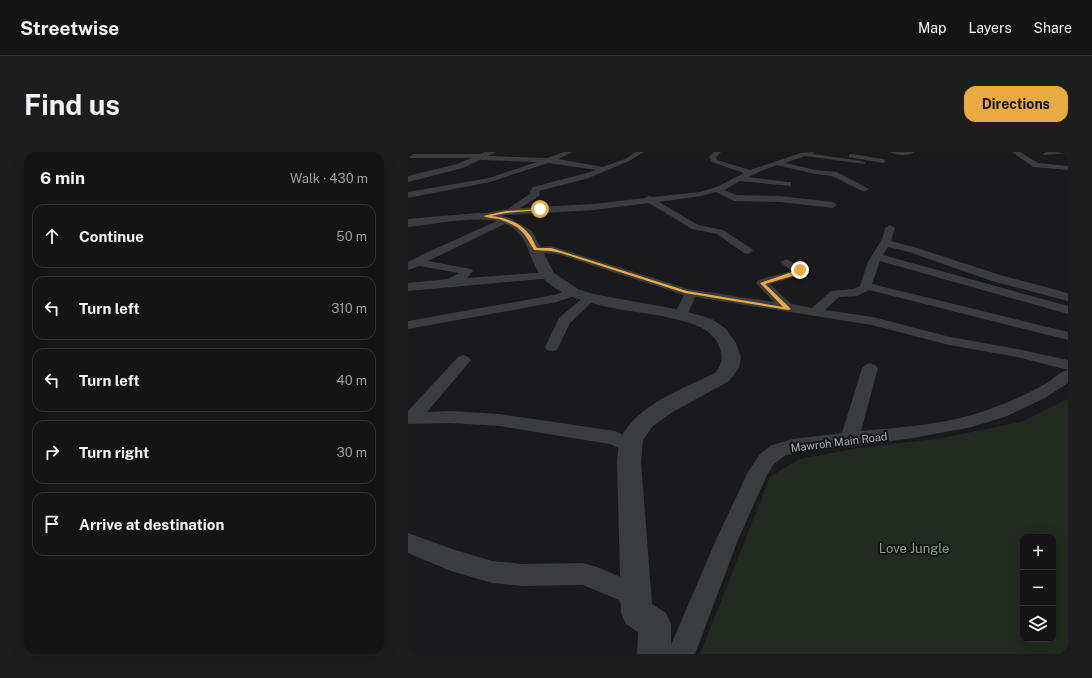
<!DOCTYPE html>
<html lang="en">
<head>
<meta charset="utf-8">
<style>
  body { margin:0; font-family:"Public Sans",sans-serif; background:#1d1d1e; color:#f1f3f6 }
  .controls { position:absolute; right:12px; bottom:12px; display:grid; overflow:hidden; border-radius:8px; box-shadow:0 4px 16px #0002 }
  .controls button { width:36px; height:36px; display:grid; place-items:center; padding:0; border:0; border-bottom:1px solid #333334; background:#141415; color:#f1f3f6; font:20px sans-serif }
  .stop { position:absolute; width:12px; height:12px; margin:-9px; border:3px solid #e9aa44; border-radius:50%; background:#fff }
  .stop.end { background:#e9aa44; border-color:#fff; box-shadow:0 1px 4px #0008 }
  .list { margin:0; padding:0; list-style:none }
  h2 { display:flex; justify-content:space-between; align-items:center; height:52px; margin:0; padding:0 16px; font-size:17px }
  h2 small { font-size:13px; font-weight:400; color:#9d9ea0 }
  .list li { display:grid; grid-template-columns:26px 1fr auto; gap:12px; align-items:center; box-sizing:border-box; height:64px; margin:0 8px 8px; padding:0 8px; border:1px solid #333334; border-radius:12px }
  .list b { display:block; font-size:15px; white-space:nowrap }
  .list em { font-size:13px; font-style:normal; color:#9d9ea0 }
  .icon { flex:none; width:22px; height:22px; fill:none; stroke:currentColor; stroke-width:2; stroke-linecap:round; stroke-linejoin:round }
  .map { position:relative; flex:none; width:660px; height:502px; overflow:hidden; border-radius:12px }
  header { display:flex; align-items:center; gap:24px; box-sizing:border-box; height:56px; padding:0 20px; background:#141415; border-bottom:1px solid #333334 }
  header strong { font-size:19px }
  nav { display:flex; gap:22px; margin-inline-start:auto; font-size:14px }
  .intro { display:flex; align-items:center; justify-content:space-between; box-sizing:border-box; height:96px; padding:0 24px }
  h1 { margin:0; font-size:28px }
  .button { padding:10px 18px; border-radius:12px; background:#e9aa44; color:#111; font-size:14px; font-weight:700 }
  main { display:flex; gap:24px; padding:0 24px }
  aside { flex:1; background:#141415; border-radius:12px; box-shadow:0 4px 16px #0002 }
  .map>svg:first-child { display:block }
  .green { fill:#222a22; fill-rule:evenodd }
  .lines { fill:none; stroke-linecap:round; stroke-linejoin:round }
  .minor { fill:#3b3c40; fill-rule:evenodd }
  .tertiary { fill:#3b3c40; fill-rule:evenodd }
  .route { fill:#e9aa44 }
  .labels { text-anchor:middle; stroke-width:4; stroke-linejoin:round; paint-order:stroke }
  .street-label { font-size:11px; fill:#adb2ba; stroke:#141517 }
  .near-park-label { font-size:13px; fill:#85a485; stroke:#141517 }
</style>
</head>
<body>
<header>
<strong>Streetwise</strong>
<nav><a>Map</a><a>Layers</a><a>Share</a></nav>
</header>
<div class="intro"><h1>Find us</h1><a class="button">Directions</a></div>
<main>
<aside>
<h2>6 min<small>Walk · 430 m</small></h2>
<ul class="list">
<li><svg class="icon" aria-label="ahead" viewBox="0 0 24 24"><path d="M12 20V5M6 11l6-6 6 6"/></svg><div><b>Continue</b></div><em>50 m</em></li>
<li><svg class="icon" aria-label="left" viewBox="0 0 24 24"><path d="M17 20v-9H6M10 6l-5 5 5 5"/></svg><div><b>Turn left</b></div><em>310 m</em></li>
<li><svg class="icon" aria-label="left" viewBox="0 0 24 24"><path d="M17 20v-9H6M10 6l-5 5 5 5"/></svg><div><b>Turn left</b></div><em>40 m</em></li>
<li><svg class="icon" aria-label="right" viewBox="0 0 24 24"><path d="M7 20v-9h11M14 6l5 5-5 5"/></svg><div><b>Turn right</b></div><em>30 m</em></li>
<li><svg class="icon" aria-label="arrive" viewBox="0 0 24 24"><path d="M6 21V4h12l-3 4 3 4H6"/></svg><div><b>Arrive at destination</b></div></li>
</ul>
</aside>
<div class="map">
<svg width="660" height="502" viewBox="0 0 660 502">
  <rect width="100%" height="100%" fill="#1a1a1c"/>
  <!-- green -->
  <path class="green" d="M 660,247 L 660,502 L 292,502 L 362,325 L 391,307 L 451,296 L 534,286 L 613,270 ZM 615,385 L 645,385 L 645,487 L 615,487 Z"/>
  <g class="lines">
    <!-- minor -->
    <path class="minor" d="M 156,0 L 165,0 L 150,7 L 195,15 L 217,7 L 228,0 L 236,0 L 221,9 L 181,26 L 131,39 L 132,42 L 131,44 L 112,56 L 186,52 L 237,46 L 241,44 L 244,45 L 292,40 L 311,34 L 336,21 L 304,10 L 301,5 L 306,0 L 313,0 L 308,5 L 309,8 L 342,18 L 393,1 L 406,0 L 405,2 L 454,9 L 458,11 L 456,12 L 397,4 L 377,11 L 407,18 L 429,20 L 461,37 L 457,39 L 454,39 L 424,24 L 407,22 L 369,13 L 351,20 L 340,25 L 380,30 L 383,30 L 383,34 L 332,29 L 316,38 L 328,43 L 372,44 L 425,50 L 429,53 L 425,56 L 372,50 L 326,49 L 308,40 L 293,44 L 251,50 L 290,73 L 315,78 L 344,97 L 345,99 L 340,102 L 336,101 L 309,82 L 284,77 L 241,51 L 186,58 L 98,63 L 77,67 L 72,64 L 77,61 L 100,57 L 123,41 L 122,39 L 125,35 L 175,22 L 188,18 L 140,11 L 82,30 L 0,46 L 0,40 L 81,26 L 129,10 L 74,8 L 71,6 L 0,6 L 0,2 L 78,2 L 81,4 L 139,6 Z
      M 482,0 L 507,0 C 501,4 488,4 482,0 Z
      M 604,0 L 612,0 L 630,11 L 660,14 L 660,18 L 625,15 Z
      M 638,0 L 657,0 L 654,2 L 636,3 L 635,2 Z
      M 443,2 L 475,7 L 478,9 L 475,11 L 441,5 L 441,3 Z
      M 98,65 L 103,68 L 101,70 L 20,109 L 63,117 L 65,119 L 59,126 L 141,120 L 145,122 L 147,124 L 145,126 L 0,139 L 0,131 L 40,127 L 51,121 L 11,114 L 0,118 L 0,110 L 20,100 Z
      M 482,73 L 487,76 L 483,89 L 509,96 L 592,123 L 660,141 L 660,149 L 584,129 L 501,100 L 480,95 L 475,103 L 660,154 L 660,162 L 472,109 L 464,132 L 660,180 L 660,188 L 461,138 L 449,144 L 431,145 L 417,158 L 465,165 L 542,185 L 609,197 L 660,208 L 660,218 L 609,205 L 541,193 L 464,173 L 287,145 L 278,166 L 268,166 L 266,163 L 276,143 L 150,102 C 142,100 127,104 122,98 L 127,95 L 143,94 L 280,137 L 366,150 L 348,131 L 350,128 L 384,119 L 372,110 L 378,107 L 394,115 L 398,120 L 396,122 L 362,132 L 383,152 L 404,156 L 423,139 L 446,137 L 452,134 L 460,110 L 474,87 L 477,76 Z
      M 165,136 L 169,137 L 171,140 L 169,143 L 149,150 L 0,177 L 0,169 L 146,143 Z
      M 182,142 L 186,143 L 188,146 L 162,171 L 149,198 L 144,199 L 139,198 L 137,195 L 151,166 L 178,143 Z
      M 55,203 L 60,205 L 63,208 L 19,260 L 43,259 L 91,262 L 207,279 L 230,290 L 232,295 L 230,300 L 223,302 L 202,292 L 91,274 L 43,271 L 0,272 L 0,259 L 50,205 Z
      M 462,211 L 467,213 L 470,216 L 453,279 C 498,275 545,272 587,255 C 604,249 621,241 637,232 C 645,228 651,220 660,218 L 660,231 L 637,246 L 599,264 L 564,275 L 505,286 L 441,295 L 415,296 L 378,303 L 366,312 L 359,323 L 330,388 L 287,502 L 259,502 L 308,388 L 340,320 L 352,302 L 364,293 L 385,287 L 434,281 L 454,216 L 457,213 Z
      M 0,381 L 44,397 L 84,409 L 114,412 L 175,411 L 189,415 L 229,432 L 239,454 L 235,463 L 226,466 L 217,463 L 211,448 L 175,433 L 114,434 L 84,431 L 43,419 L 0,401 Z"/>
    <!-- tertiary -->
    <path class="tertiary" d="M 77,0 L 88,0 L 55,16 L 0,30 L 0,24 L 49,12 Z
      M 69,61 L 81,61 L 102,66 L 124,79 L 146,121 L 170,137 L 185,142 L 273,158 L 304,167 L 318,177 L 328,191 L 333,205 L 331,216 L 321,229 L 263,261 L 245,274 L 235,288 L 233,310 L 244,452 L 258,461 L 263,472 L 263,502 L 229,502 L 230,480 L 218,472 L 213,461 L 209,310 C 210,302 210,293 213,286 C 228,253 277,236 307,221 C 314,212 315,206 312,196 C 309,187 301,179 292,175 C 280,169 266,167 254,164 C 229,160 202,157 177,149 C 164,146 144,136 135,126 C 118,106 123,80 93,70 C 69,63 26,72 0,75 L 0,67 Z"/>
  </g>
  <!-- route -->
  <path class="route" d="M 133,57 L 132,58 L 98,61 L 83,64 C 96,65 113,71 121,82 C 125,86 126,92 129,96 L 143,96 L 156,100 L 279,139 L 375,155 L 352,131 L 393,117 L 391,122 L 357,132 L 383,157 L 380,158 L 277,141 L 153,101 L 143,99 L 126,98 C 115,79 113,75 91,67 C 86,66 80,66 75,64 L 98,59 Z"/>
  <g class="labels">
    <!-- street labels -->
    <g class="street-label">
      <text transform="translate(431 290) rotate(-7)" y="4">Mawroh Main Road</text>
    </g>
    <!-- near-park labels -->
    <g class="near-park-label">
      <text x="506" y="401">Love Jungle</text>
    </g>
  </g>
</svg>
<div class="controls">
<button>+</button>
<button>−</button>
<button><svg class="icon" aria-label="layers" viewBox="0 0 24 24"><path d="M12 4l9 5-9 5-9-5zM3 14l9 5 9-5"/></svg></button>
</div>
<div class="stop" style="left:132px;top:57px"></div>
<div class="stop end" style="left:392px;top:118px"></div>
</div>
</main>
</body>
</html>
